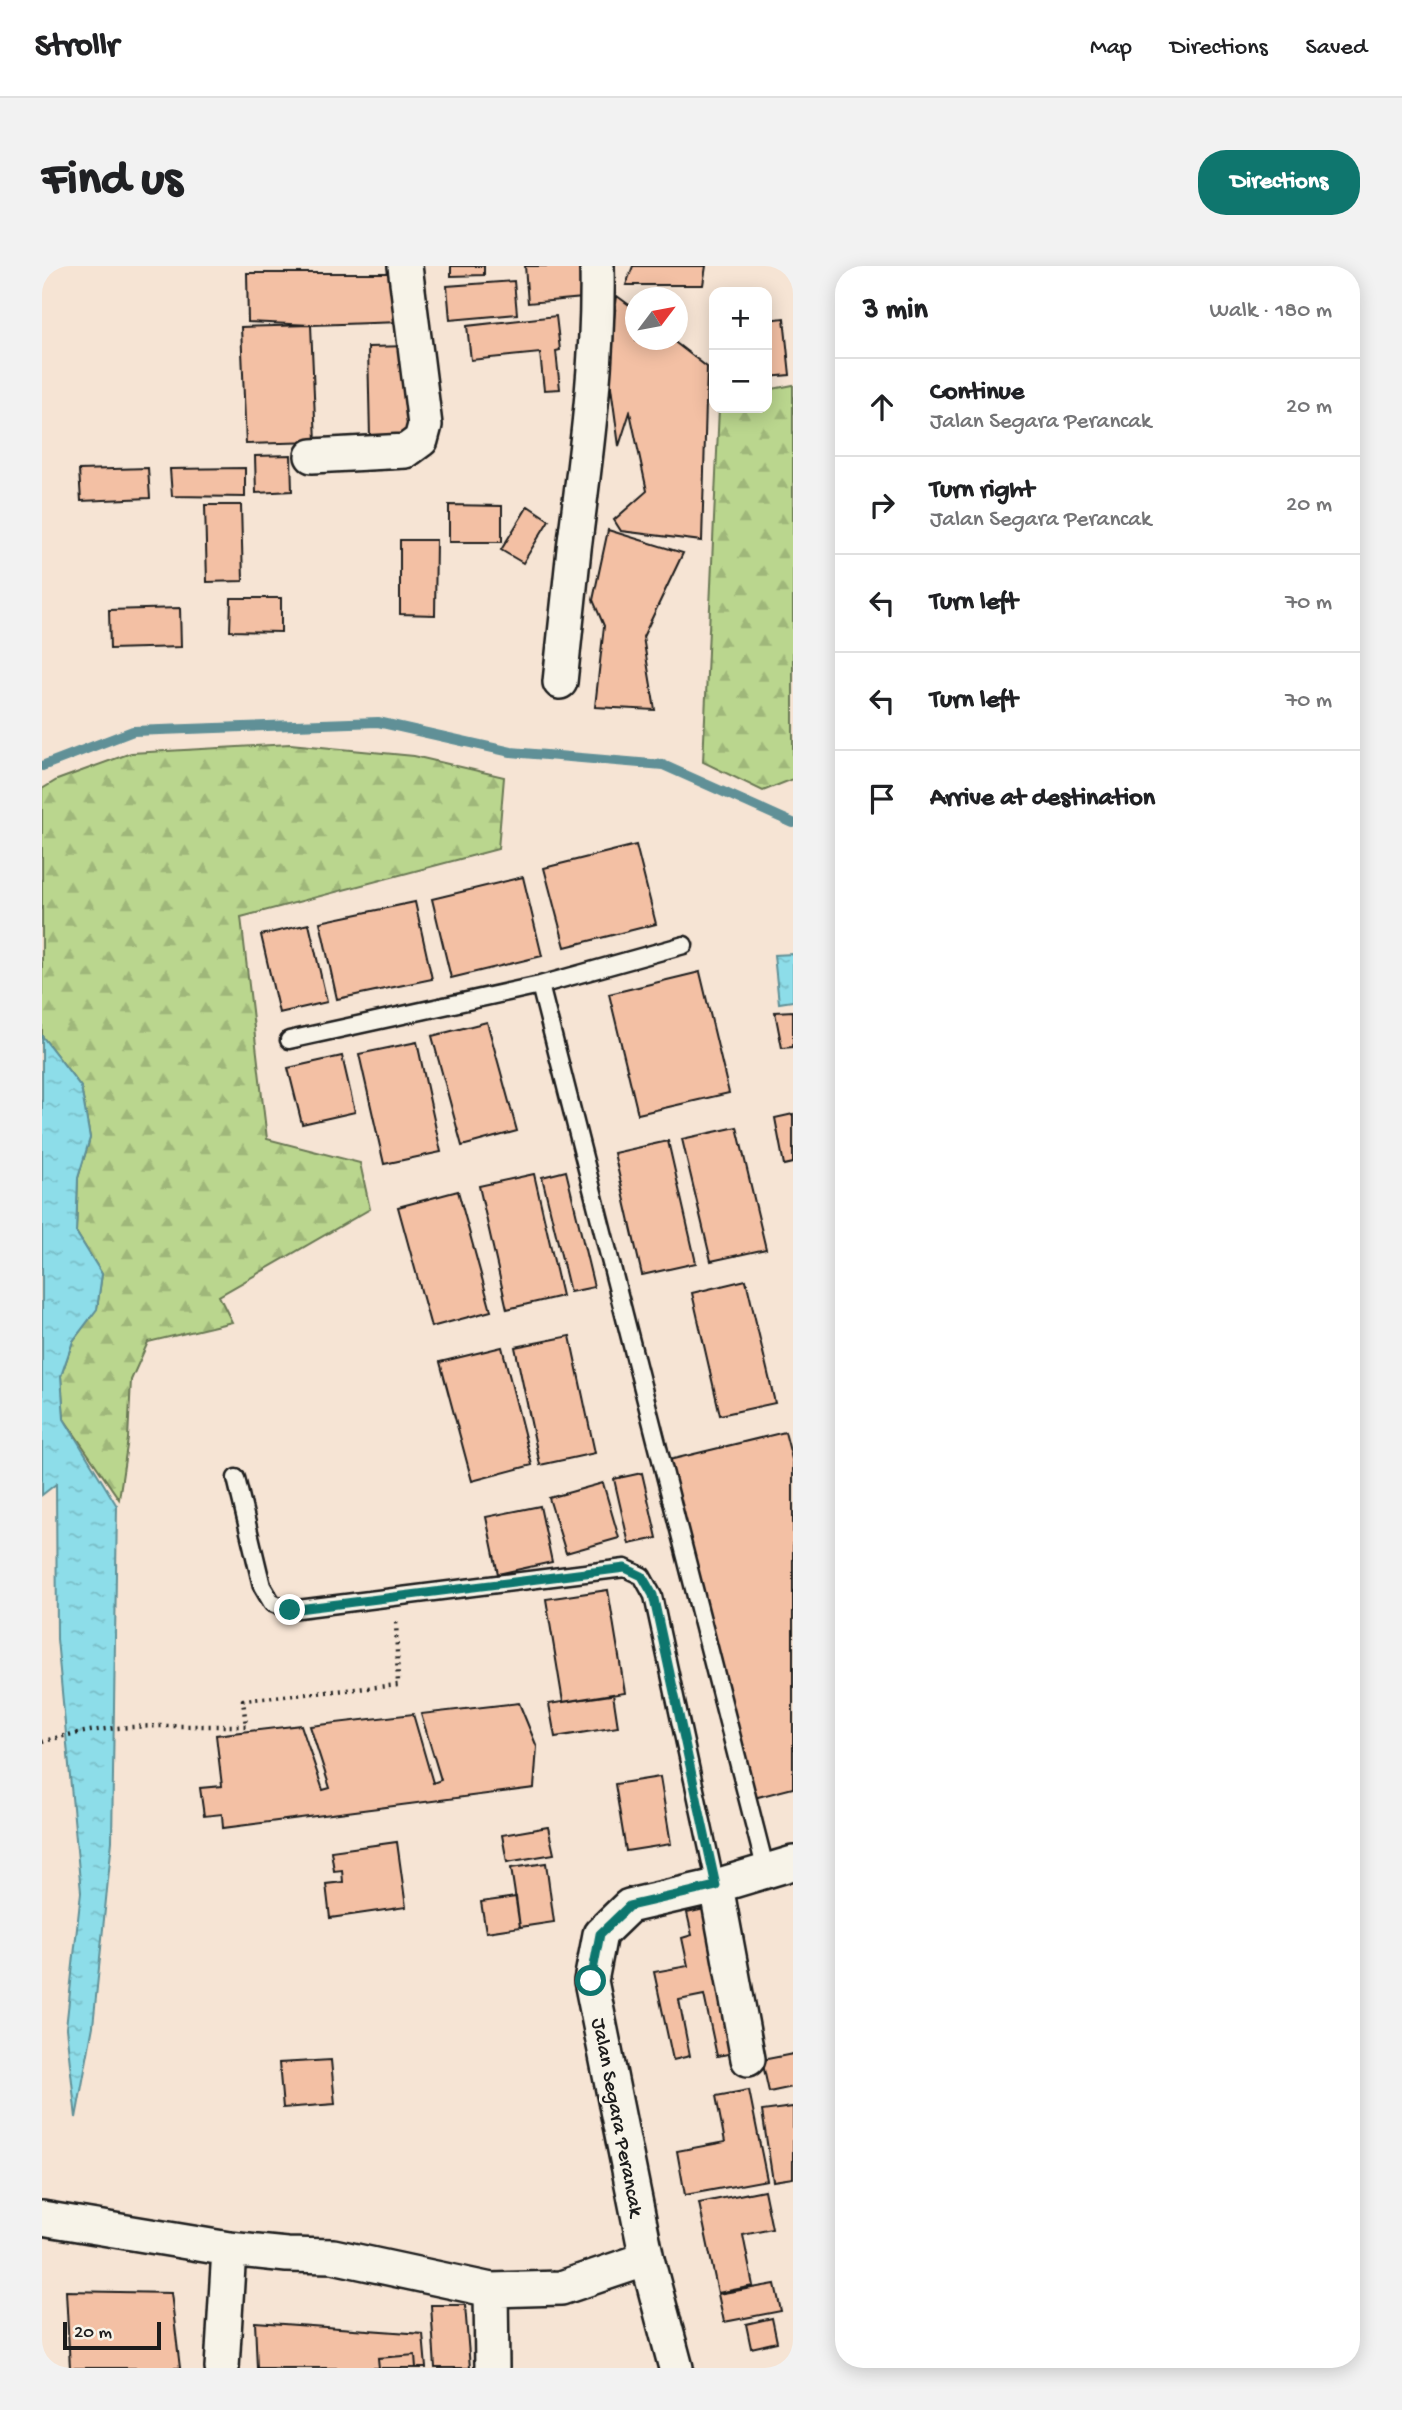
<!DOCTYPE html>
<html lang="en">
<head>
<meta charset="utf-8">
<style>
  body { margin:0; font-family:"Gochi Hand",sans-serif; background:#f2f2f2; color:#202124 }
  .controls { position:absolute; right:21px; top:21px; display:grid; overflow:hidden; border-radius:14px; box-shadow:0 4px 18px #0003 }
  .controls button { width:63px; height:63px; display:grid; place-items:center; padding:0; border:0; border-bottom:2px solid #e0e0e0; background:#fff; color:#202124; font:35px sans-serif }
  .compass { position:absolute; left:583px; top:21px; width:63px; height:63px; border-radius:50%; background:#fff; box-shadow:0 4px 18px #0003; rotate:58deg }
  .scale { position:absolute; left:21px; bottom:18px; width:98px; box-sizing:border-box; padding-left:7px; border:4px solid #1c1c1c; border-top:0; font-size:19px; line-height:24px; white-space:nowrap; color:#1c1c1c; -webkit-text-stroke:5px #f7f3e8; paint-order:stroke }
  .stop { position:absolute; width:21px; height:21px; margin:-16px; border:5px solid #0f766e; border-radius:50%; background:#fff }
  .stop.end { background:#0f766e; border-color:#fff; box-shadow:0 2px 7px #0008 }
  .list { margin:0; padding:0; list-style:none }
  h2 { display:flex; justify-content:space-between; align-items:center; height:91px; margin:0; padding:0 28px; font-size:30px }
  h2 small { font-size:23px; font-weight:400; color:#757577 }
  .list li { display:grid; grid-template-columns:46px 1fr auto; gap:21px; align-items:center; box-sizing:border-box; height:98px; padding:0 28px; border-top:2px solid #e0e0e0 }
  .list b { display:block; font-size:26px; white-space:nowrap }
  .list p { margin:0; font-size:23px; white-space:nowrap; color:#757577 }
  .list em { font-size:23px; font-style:normal; color:#757577 }
  .icon { flex:none; width:38px; height:38px; fill:none; stroke:currentColor; stroke-width:2; stroke-linecap:round; stroke-linejoin:round }
  .map { position:relative; flex:none; width:751px; height:2102px; overflow:hidden; border-radius:28px }
  header { display:flex; align-items:center; gap:42px; box-sizing:border-box; height:98px; padding:0 35px; background:#fff; border-bottom:2px solid #e0e0e0 }
  header strong { font-size:33px }
  nav { display:flex; gap:38px; margin-inline-start:auto; font-size:24px }
  .intro { display:flex; align-items:center; justify-content:space-between; box-sizing:border-box; height:168px; padding:0 42px }
  h1 { margin:0; font-size:49px }
  .button { padding:18px 32px; border-radius:28px; background:#0f766e; color:#fff; font-size:24px; font-weight:700 }
  main { display:flex; gap:42px; padding:0 42px }
  aside { flex:1; background:#fff; border-radius:28px; box-shadow:0 4px 18px #0003 }
  .map>svg:first-child { display:block }
  .forest { fill:url(#forest-firs); stroke:#6b7955; stroke-width:2 }
  .water { fill:url(#water-ripples); stroke:#609097; stroke-width:2 }
  .lines { fill:none; stroke-linecap:round; stroke-linejoin:round }
  .stream { stroke:#609097; stroke-width:10 }
  .building { fill:#f3c0a4; stroke:#1c1c1c; stroke-width:2 }
  .service-casing { stroke:#1c1c1c; stroke-width:21 }
  .minor-casing { stroke:#1c1c1c; stroke-width:38 }
  .path { stroke:#1c1c1c; stroke-width:4.5; stroke-dasharray:2 5; stroke-linecap:butt }
  .service { stroke:#f7f3e8; stroke-width:16 }
  .minor { stroke:#f7f3e8; stroke-width:33 }
  .route { stroke:#0f766e; stroke-width:9 }
  .labels { text-anchor:middle; stroke-width:6; stroke-linejoin:round; paint-order:stroke }
  .street-label { font-size:21px; fill:#1c1c1c; stroke:#f7f3e8 }
</style>
</head>
<body>
<header>
<strong>Strollr</strong>
<nav><a>Map</a><a>Directions</a><a>Saved</a></nav>
</header>
<div class="intro"><h1>Find us</h1><a class="button">Directions</a></div>
<main>
<div class="map">
<svg width="751" height="2102" viewBox="0 0 751 2102">
  <defs>
    <pattern id="forest-firs" width="22" height="20" patternUnits="userSpaceOnUse" patternTransform="scale(1.75)"><rect width="22" height="20" fill="#bad68e"/><path d="M5 1l3.5 6h-7zM16 11l3.5 6h-7z" fill="#9fb77a"/></pattern>
    <pattern id="water-ripples" width="26" height="14" patternUnits="userSpaceOnUse" patternTransform="scale(1.75)"><rect width="26" height="14" fill="#8ddde9"/><path d="M2 4q2-2 4 0t4 0M15 11q2-2 4 0t4 0" fill="none" stroke="#79bdc7"/></pattern>
  </defs>
  <rect width="100%" height="100%" fill="#f6e4d4"/>
  <filter id="ink" filterUnits="userSpaceOnUse"><feTurbulence type="fractalNoise" baseFrequency=".0143" numOctaves="2"/><feDisplacementMap in="SourceGraphic" scale="14" xChannelSelector="R" yChannelSelector="G"/><feConvolveMatrix kernelMatrix="1 2 1 2 8 2 1 2 1" color-interpolation-filters="sRGB"/></filter>
  <g filter="url(#ink)">
    <!-- forest -->
    <path class="forest" d="M 751,119 L 751,513 L 721,525 L 661,496 L 677,142 L 725,142 L 725,124 Z
      M 248,478 L 372,490 L 462,511 L 456,583 L 199,651 L 225,873 L 318,897 L 328,943 L 177,1030 L 190,1056 L 106,1076 L 89,1114 L 86,1173 L 77,1233 L 22,1153 L 19,1110 L 31,1075 L 55,1042 L 60,1008 L 34,966 L 36,912 L 48,872 L 39,821 L 0,770 L 0,523 L 15,514 L 89,487 Z"/>
    <!-- water -->
    <path class="water" d="M 751,688 L 751,735 L 737,737 L 732,689 Z
      M 0,770 L 39,821 L 48,872 L 36,912 L 34,966 L 60,1008 L 55,1043 L 31,1075 L 19,1110 L 22,1153 L 75,1240 L 70,1575 L 51,1760 L 34,1852 L 24,1762 L 39,1626 L 15,1373 L 14,1218 L 0,1229 Z"/>
    <g class="lines">
      <!-- stream -->
      <path class="stream" d="M 0,500 L 91,465 L 336,456 L 469,486 L 621,499 L 751,557"/>
    </g>
    <!-- building -->
    <path class="building" d="M 409,0 L 442,0 L 442,9 L 409,10 Z
      M 483,0 L 538,0 L 541,32 L 486,37 Z
      M 591,0 L 664,0 L 661,19 L 584,19 Z
      M 205,7 L 358,7 L 359,56 L 269,59 L 206,56 Z
      M 472,15 L 475,48 L 408,54 L 405,20 Z
      M 575,30 L 594,44 L 594,74 L 630,74 L 665,101 L 660,275 L 579,265 L 572,254 L 605,225 L 588,146 L 577,180 L 566,99 Z
      M 514,50 L 518,84 L 514,85 L 518,123 L 502,124 L 498,87 L 429,94 L 425,60 Z
      M 742,52 L 748,109 L 725,111 L 725,54 Z
      M 269,59 L 274,176 L 204,178 L 199,61 Z
      M 368,80 L 369,170 L 328,171 L 326,81 Z
      M 249,189 L 250,225 L 214,227 L 213,190 Z
      M 106,202 L 108,232 L 39,235 L 37,204 Z
      M 203,202 L 203,231 L 130,230 L 128,203 Z
      M 163,239 L 199,239 L 201,315 L 165,316 Z
      M 407,239 L 460,240 L 460,276 L 407,276 Z
      M 486,240 L 507,254 L 481,297 L 459,284 Z
      M 566,264 L 641,287 L 601,371 L 613,444 L 553,441 L 562,360 L 551,334 Z
      M 358,274 L 394,274 L 393,349 L 358,348 Z
      M 189,332 L 239,332 L 239,366 L 188,365 Z
      M 138,342 L 139,381 L 68,383 L 67,344 Z
      M 594,579 L 614,658 L 523,681 L 502,602 Z
      M 481,611 L 500,690 L 409,712 L 390,633 Z
      M 373,636 L 390,713 L 295,733 L 278,656 Z
      M 267,658 L 285,736 L 237,747 L 219,669 Z
      M 658,706 L 687,827 L 596,848 L 567,728 Z
      M 751,745 L 751,781 L 740,782 L 733,746 Z
      M 445,756 L 475,865 L 420,880 L 390,770 Z
      M 375,776 L 399,886 L 342,898 L 317,788 Z
      M 300,790 L 313,846 L 260,858 L 246,802 Z
      M 751,848 L 751,897 L 742,899 L 733,852 Z
      M 695,861 L 724,983 L 669,995 L 640,873 Z
      M 626,875 L 654,997 L 600,1009 L 572,887 Z
      M 524,905 L 552,1021 L 528,1026 L 500,911 Z
      M 492,908 L 520,1030 L 465,1043 L 437,920 Z
      M 416,925 L 449,1045 L 389,1061 L 356,941 Z
      M 704,1014 L 733,1137 L 678,1149 L 650,1027 Z
      M 528,1070 L 553,1187 L 498,1199 L 473,1081 Z
      M 460,1081 L 490,1199 L 430,1215 L 398,1096 Z
      M 743,1166 L 751,1197 L 751,1522 L 708,1533 L 623,1195 Z
      M 600,1207 L 615,1272 L 587,1278 L 572,1213 Z
      M 561,1217 L 577,1272 L 524,1287 L 507,1232 Z
      M 498,1240 L 510,1296 L 456,1308 L 444,1251 Z
      M 566,1324 L 583,1427 L 521,1436 L 504,1333 Z
      M 571,1428 L 576,1461 L 513,1471 L 507,1438 Z
      M 477,1437 L 495,1481 L 492,1522 L 181,1562 L 180,1548 L 162,1550 L 158,1522 L 180,1520 L 174,1469 L 259,1459 L 281,1524 L 288,1522 L 268,1460 L 371,1448 L 391,1517 L 399,1514 L 379,1448 Z
      M 618,1511 L 629,1578 L 584,1585 L 573,1518 Z
      M 506,1561 L 512,1588 L 465,1596 L 460,1569 Z
      M 355,1576 L 364,1641 L 288,1652 L 284,1618 L 301,1616 L 300,1604 L 292,1605 L 289,1585 Z
      M 504,1597 L 512,1656 L 478,1661 L 469,1602 Z
      M 474,1631 L 478,1661 L 444,1666 L 439,1636 Z
      M 667,1642 L 697,1786 L 675,1790 L 662,1729 L 637,1734 L 648,1790 L 631,1794 L 612,1706 L 646,1700 L 640,1672 L 650,1669 L 645,1647 Z
      M 751,1788 L 751,1821 L 727,1826 L 720,1794 Z
      M 289,1794 L 293,1838 L 241,1842 L 237,1797 Z
      M 707,1824 L 725,1914 L 643,1929 L 635,1885 L 683,1876 L 674,1830 Z
      M 751,1841 L 751,1912 L 731,1915 L 720,1845 Z
      M 722,1924 L 730,1963 L 701,1969 L 711,2020 L 676,2027 L 657,1937 Z
      M 733,2018 L 739,2045 L 682,2056 L 676,2028 Z
      M 24,2025 L 129,2027 L 138,2102 L 28,2102 Z
      M 389,2039 L 423,2039 L 428,2102 L 393,2102 Z
      M 730,2052 L 735,2076 L 709,2082 L 704,2058 Z
      M 213,2056 L 381,2068 L 384,2102 L 215,2102 Z
      M 373,2089 L 374,2102 L 337,2102 L 336,2092 Z"/>
    <g class="lines">
      <defs>
        <path id="service" d="M 498,719 L 724,1605
          M 247,774 L 498,719 L 642,679
          M 194,1212 L 220,1320 L 230,1337 L 248,1344 L 583,1302 L 600,1310 L 611,1330 L 674,1620"/>
        <path id="minor" d="M 270,190 L 364,185 L 379,174 L 383,159 L 363,0
          M 518,416 C 523,372 527,327 532,283 C 544,189 557,95 555,0
          M 674,1620 L 706,1793
          M 0,1952 L 187,1983 L 245,1989 L 291,1990 L 449,2024 L 519,2022 L 605,1993
          M 449,2024 L 450,2102
          M 180,2102 L 187,1983
          M 634,2102 L 605,1993 L 549,1715 L 558,1668 L 587,1640 L 674,1620 L 751,1597"/>
      </defs>
      <!-- service casing -->
      <use href="#service" class="service-casing"/>
      <!-- minor casing -->
      <use href="#minor" class="minor-casing"/>
      <!-- path -->
      <path class="path" d="M 0,1476 C 65,1455 137,1461 204,1460 L 201,1434 L 356,1419 L 354,1353"/>
      <!-- service -->
      <use href="#service" class="service"/>
      <!-- minor -->
      <use href="#minor" class="minor"/>
    </g>
  </g>
  <g class="lines" filter="url(#ink)">
    <!-- route -->
    <path class="route" d="M 248,1344 L 583,1302 L 600,1310 L 611,1329 L 674,1620 L 587,1640 L 558,1668 L 549,1715"/>
  </g>
  <g class="labels">
    <!-- street labels -->
    <g class="street-label">
      <text transform="translate(577 1851) rotate(79)" y="7">Jalan Segara Perancak</text>
    </g>
  </g>
</svg>
<div class="controls">
<button>+</button>
<button>−</button>
</div>
<svg class="compass" viewBox="-18 -18 36 36"><path d="M0-13l5 13h-10z" fill="#e53935"/><path d="M0 13l5-13h-10z" fill="#757577"/></svg>
<div class="scale">20 m</div>
<div class="stop" style="left:549px;top:1715px"></div>
<div class="stop end" style="left:248px;top:1344px"></div>
</div>
<aside>
<h2>3 min<small>Walk · 180 m</small></h2>
<ul class="list">
<li><svg class="icon" aria-label="ahead" viewBox="0 0 24 24"><path d="M12 20V5M6 11l6-6 6 6"/></svg><div><b>Continue</b><p>Jalan Segara Perancak</p></div><em>20 m</em></li>
<li><svg class="icon" aria-label="right" viewBox="0 0 24 24"><path d="M7 20v-9h11M14 6l5 5-5 5"/></svg><div><b>Turn right</b><p>Jalan Segara Perancak</p></div><em>20 m</em></li>
<li><svg class="icon" aria-label="left" viewBox="0 0 24 24"><path d="M17 20v-9H6M10 6l-5 5 5 5"/></svg><div><b>Turn left</b></div><em>70 m</em></li>
<li><svg class="icon" aria-label="left" viewBox="0 0 24 24"><path d="M17 20v-9H6M10 6l-5 5 5 5"/></svg><div><b>Turn left</b></div><em>70 m</em></li>
<li><svg class="icon" aria-label="arrive" viewBox="0 0 24 24"><path d="M6 21V4h12l-3 4 3 4H6"/></svg><div><b>Arrive at destination</b></div></li>
</ul>
</aside>
</main>
</body>
</html>
